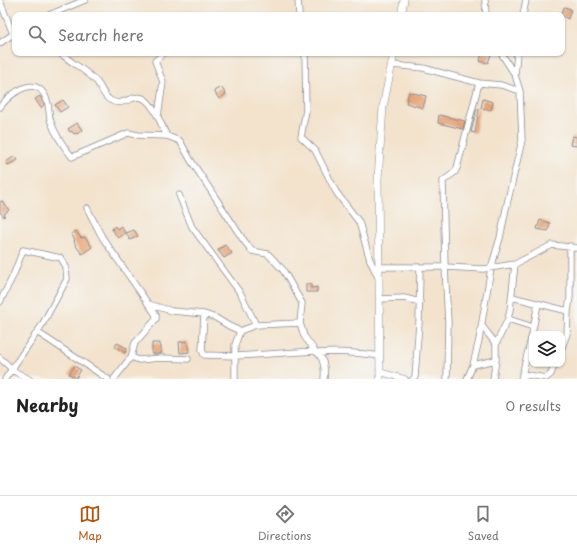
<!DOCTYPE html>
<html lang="en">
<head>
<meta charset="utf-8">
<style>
  body { margin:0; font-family:"Playpen Sans",sans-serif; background:#f6f6f6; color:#222 }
  .controls { position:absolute; right:12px; bottom:12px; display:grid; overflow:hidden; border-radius:8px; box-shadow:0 1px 3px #0004 }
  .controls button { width:36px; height:36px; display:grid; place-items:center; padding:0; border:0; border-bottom:1px solid #e0e0e0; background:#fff; color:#222; font:20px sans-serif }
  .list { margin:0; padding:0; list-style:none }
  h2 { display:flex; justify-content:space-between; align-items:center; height:52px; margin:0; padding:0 16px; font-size:17px }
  h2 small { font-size:13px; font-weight:400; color:#767676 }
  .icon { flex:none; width:22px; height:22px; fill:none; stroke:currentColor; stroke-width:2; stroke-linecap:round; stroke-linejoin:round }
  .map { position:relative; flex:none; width:577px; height:379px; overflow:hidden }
  .search { position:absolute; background:#fff; box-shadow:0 1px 3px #0004; left:12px; right:12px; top:12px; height:44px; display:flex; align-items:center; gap:10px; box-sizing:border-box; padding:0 14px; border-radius:8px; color:#767676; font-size:15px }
  .sheet { height:116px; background:#fff }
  nav { display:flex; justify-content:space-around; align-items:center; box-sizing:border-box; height:56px; border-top:1px solid #e0e0e0; background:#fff; font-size:11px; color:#767676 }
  nav a { display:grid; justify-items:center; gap:2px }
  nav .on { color:#b45309 }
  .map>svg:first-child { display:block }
  .building { fill:#e7a475 }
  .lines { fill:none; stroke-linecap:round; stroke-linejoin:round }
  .minor-casing { stroke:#878996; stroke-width:7 }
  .tertiary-casing { stroke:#878996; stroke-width:8 }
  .minor { stroke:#fff; stroke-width:5.5 }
  .tertiary { stroke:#fff; stroke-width:7 }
</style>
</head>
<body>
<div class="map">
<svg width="577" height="379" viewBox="0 0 577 379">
  <rect width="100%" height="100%" fill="#f6f6f2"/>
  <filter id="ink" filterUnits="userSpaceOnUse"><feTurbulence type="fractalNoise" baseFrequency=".025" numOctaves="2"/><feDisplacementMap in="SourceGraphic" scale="8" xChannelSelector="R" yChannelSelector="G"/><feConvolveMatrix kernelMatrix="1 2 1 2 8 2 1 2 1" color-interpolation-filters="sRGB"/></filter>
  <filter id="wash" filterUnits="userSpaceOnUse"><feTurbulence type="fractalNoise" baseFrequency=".012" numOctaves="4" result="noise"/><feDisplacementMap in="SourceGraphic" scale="16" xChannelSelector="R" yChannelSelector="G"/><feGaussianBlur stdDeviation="0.9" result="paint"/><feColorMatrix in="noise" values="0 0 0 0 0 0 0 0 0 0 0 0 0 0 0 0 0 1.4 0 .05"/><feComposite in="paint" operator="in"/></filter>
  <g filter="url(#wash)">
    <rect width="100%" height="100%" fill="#f3e3cd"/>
    <g id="blocks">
      <!-- building -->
      <path class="building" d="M 564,7 L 571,9 L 568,19 L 561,15 Z
        M 482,53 L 491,54 L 488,63 L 480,61 Z
        M 221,87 L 226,94 L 219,99 L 214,91 Z
        M 409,92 L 426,96 L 423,108 L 406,103 Z
        M 40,96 L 44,105 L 41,108 L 35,99 Z
        M 483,99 L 493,102 L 491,110 L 481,108 Z
        M 63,100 L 68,107 L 60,112 L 55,105 Z
        M 477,108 L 479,109 L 475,133 L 471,132 Z
        M 439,115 L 465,121 L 463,129 L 438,123 Z
        M 77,123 L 82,130 L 77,134 L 76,133 L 74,134 L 72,131 L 70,132 L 68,129 Z
        M 572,136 L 577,137 L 577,146 L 570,145 Z
        M 15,156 L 18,160 L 8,165 L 6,162 Z
        M 2,201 L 9,210 L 5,213 L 4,217 L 0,212 L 0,202 Z
        M 540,220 L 550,223 L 548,231 L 537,229 Z
        M 115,226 L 117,229 L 121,226 L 125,233 L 118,238 L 112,229 Z
        M 134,230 L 138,236 L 130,240 L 126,233 Z
        M 76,231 L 81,238 L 85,237 L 92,247 L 82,254 L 76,246 L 74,241 L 75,240 L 71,234 Z
        M 225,245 L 232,253 L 224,258 L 218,250 Z
        M 306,284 L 311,284 L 311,288 L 317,287 L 317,292 L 306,292 Z
        M 187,341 L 189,352 L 180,353 L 179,342 Z
        M 117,343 L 127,348 L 125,353 L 115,347 Z
        M 152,343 L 160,343 L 160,346 L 161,346 L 161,354 L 152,354 Z
        M 74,366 L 81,370 L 76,378 L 69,374 Z"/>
    </g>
  </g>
  <g filter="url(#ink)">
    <use href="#blocks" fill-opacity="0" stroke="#878996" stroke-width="1"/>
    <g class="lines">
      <defs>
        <path id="minor" d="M 298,0 L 299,15
          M 485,0 L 486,15
          M 0,1 L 13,34
          M 49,15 L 85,0
          M 523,15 L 526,0
          M 0,43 L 15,33
          M 60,53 C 72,63 87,71 97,82 C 102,88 103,96 110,100 C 124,110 136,87 149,103 C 158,113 161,125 167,136
          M 305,53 L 306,110 L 301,137 L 315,150 L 336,192 L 359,222 L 370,260 L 378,277
          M 501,53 L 515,75
          M 392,65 L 423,68 L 479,83 L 501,85 L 520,91
          M 0,107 C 10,94 36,73 46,98 C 50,106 48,114 51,122 C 55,134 64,147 72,157 L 128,133 L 138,135 L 167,136 L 180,141 L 190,159 L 242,238 L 252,251 L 268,254 L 283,270 L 302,303 L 300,323 L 304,336 L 315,351
          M 158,116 L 163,82 L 155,61 L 164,53
          M 179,195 L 192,227 L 241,294 L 256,325
          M 87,208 L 102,237 L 156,315 L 156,319 L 135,343 L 131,357 L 139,360 L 160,358 L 188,359
          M 378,267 L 445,267 L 483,269 L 515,264 L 552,245 L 577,248
          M 512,297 L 568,311
          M 379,299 L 404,298 L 420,302
          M 0,302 L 13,276 L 23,250 L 61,258 L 66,267 L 67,279 L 42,325 L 5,379
          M 148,304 L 172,311 L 204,314 L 216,318 L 229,326 L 240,331 L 235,345 L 235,379
          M 204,314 L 202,350 L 204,355 L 236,356 L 315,351 C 325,357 325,369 324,379
          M 508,319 L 533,327
          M 482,326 L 496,344
          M 240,331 L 256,325 L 300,323
          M 37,332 L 108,379
          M 532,334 L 538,304
          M 562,347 L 567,334 L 568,311 L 570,298 L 570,246
          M 319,353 C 340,351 359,353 380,356
          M 0,358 L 13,370
          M 473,365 L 496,360 L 496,344 L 508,319 L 510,310 L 515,264
          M 12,370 L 29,379
          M 380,372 L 405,379
          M 522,374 L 546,378 L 551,374 L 555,364
          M 114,379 L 131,357
          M 413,379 L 415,377 L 419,323 L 420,267
          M 447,379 L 448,322 L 445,267 L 443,181 L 455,172 L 457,168 L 479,83
          M 467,379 L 473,365 L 479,340 L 491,268 L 500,238 L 507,204 L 522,140 L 520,91 L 515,75 L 517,53
          M 493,379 L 496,360
          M 521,379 L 532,335"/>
        <path id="tertiary" d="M 401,15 L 404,0
          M 380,379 L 378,179 L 383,107 L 394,53"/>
      </defs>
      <!-- minor casing -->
      <use href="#minor" class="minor-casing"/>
      <!-- tertiary casing -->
      <use href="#tertiary" class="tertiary-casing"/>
      <!-- minor -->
      <use href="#minor" class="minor"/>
      <!-- tertiary -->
      <use href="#tertiary" class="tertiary"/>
    </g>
  </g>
</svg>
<div class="controls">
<button><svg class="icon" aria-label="layers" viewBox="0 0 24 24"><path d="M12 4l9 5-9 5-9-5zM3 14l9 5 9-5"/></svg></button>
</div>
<div class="search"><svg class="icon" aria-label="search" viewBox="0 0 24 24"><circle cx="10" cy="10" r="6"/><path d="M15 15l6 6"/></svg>Search here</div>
</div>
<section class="sheet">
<h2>Nearby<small>0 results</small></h2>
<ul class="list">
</ul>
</section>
<nav>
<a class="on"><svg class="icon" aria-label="map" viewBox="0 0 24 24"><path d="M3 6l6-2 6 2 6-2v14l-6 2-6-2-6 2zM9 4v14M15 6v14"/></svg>Map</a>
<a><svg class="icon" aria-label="directions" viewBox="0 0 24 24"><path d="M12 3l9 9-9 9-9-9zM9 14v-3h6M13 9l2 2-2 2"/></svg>Directions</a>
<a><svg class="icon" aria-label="saved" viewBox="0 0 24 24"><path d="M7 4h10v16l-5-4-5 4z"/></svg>Saved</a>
</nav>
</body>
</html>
